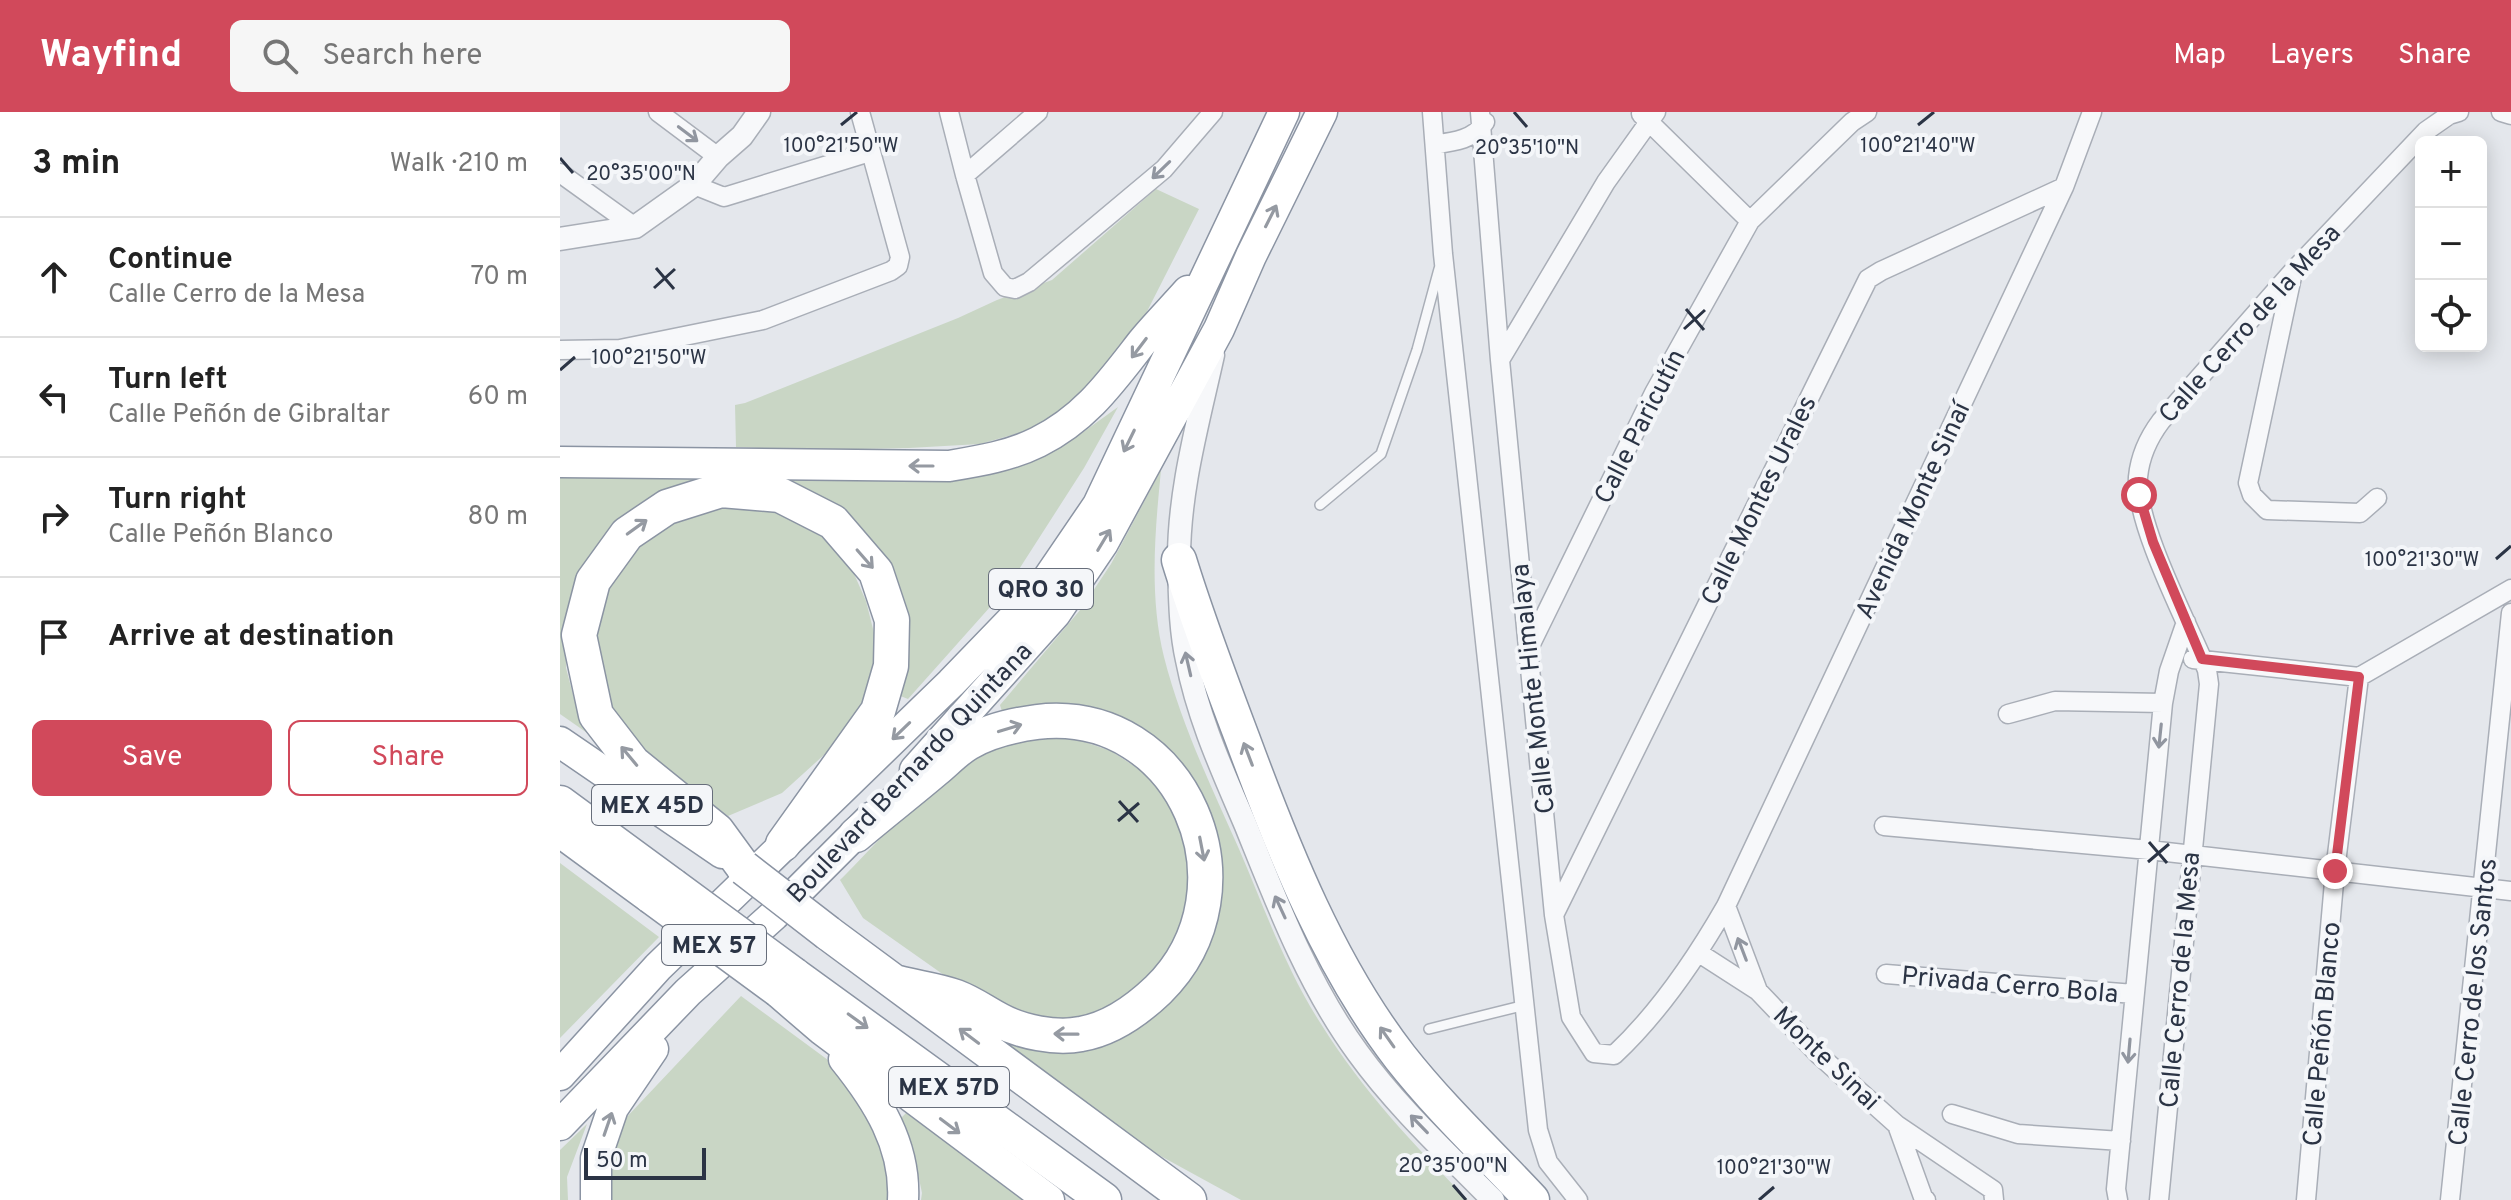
<!DOCTYPE html>
<html lang="en">
<head>
<meta charset="utf-8">
<style>
  body { margin:0; font-family:Overpass,sans-serif; background:#f6f6f6; color:#222 }
  .controls { position:absolute; right:24px; top:24px; display:grid; overflow:hidden; border-radius:12px; box-shadow:0 4px 20px #0003 }
  .controls button { width:72px; height:72px; display:grid; place-items:center; padding:0; border:0; border-bottom:2px solid #e0e0e0; background:#fff; color:#222; font:40px sans-serif }
  .scale { position:absolute; left:24px; bottom:20px; width:122px; box-sizing:border-box; padding-left:8px; border:4px solid #2b3445; border-top:0; font-size:22px; line-height:28px; white-space:nowrap; color:#2b3445; -webkit-text-stroke:6px #f4f6f9; paint-order:stroke }
  .stop { position:absolute; width:24px; height:24px; margin:-18px; border:6px solid #d1495b; border-radius:50%; background:#fff }
  .stop.end { background:#d1495b; border-color:#fff; box-shadow:0 2px 8px #0008 }
  .list { margin:0; padding:0; list-style:none }
  h2 { display:flex; justify-content:space-between; align-items:center; height:104px; margin:0; padding:0 32px; font-size:34px }
  h2 small { font-size:26px; font-weight:400; color:#767676 }
  .list li { display:grid; grid-template-columns:52px 1fr auto; gap:24px; align-items:center; box-sizing:border-box; height:120px; padding:0 32px; border-top:2px solid #e0e0e0 }
  .list b { display:block; font-size:30px; white-space:nowrap }
  .list p { margin:0; font-size:26px; white-space:nowrap; color:#767676 }
  .list em { font-size:26px; font-style:normal; color:#767676 }
  .actions { display:flex; gap:16px; padding:24px 32px }
  .actions a { flex:1; padding:18px 0; border:2px solid #d1495b; border-radius:12px; text-align:center; font-size:28px; color:#d1495b }
  .actions .main { background:#d1495b; color:#fff }
  .icon { flex:none; width:44px; height:44px; fill:none; stroke:currentColor; stroke-width:2; stroke-linecap:round; stroke-linejoin:round }
  .map { position:relative; flex:none; width:1951px; height:1088px; overflow:hidden }
  header { display:flex; align-items:center; gap:48px; box-sizing:border-box; height:112px; padding:0 40px; background:#d1495b; color:#fff }
  header strong { font-size:38px }
  nav { display:flex; gap:44px; margin-inline-start:auto; font-size:28px }
  .search { width:560px; height:72px; background:#f6f6f6; display:flex; align-items:center; gap:20px; box-sizing:border-box; padding:0 28px; border-radius:12px; color:#767676; font-size:30px }
  main { display:flex }
  aside { flex:1; background:#fff }
  .map>svg:first-child { display:block }
  .green { fill:#c9d6c5 }
  .lines { fill:none; stroke-linecap:round; stroke-linejoin:round }
  .service-casing { stroke:#a9aeb7; stroke-width:12 }
  .minor-casing { stroke:#a9aeb7; stroke-width:21 }
  .tertiary-casing { stroke:#a9aeb7; stroke-width:25 }
  .trunk-casing { stroke:#8b94a3; stroke-width:33 }
  .motorway-casing { stroke:#8b94a3; stroke-width:37 }
  .service { stroke:#f7f8fa; stroke-width:9 }
  .minor { stroke:#f7f8fa; stroke-width:18 }
  .tertiary { stroke:#f7f8fa; stroke-width:22 }
  .trunk { stroke:#fff; stroke-width:30 }
  .motorway { stroke:#fff; stroke-width:34 }
  .trunk-bridge-casing { stroke:#8b94a3; stroke-width:33; stroke-linecap:butt }
  .motorway-bridge-casing { stroke:#8b94a3; stroke-width:37; stroke-linecap:butt }
  .trunk-bridge { stroke:#fff; stroke-width:30 }
  .motorway-bridge { stroke:#fff; stroke-width:34 }
  .oneway { stroke:#9196a0 }
  .oneway2 { stroke:#959aa2 }
  .route { stroke:#d1495b; stroke-width:10 }
  .ticks { fill:none; stroke:#2b3445; stroke-width:3 }
  .labels { text-anchor:middle; stroke-width:8; stroke-linejoin:round; paint-order:stroke }
  .shield { fill:#f4f6f9; stroke:#676e7b; stroke-width:2 }
  .shield-label { font-size:24px; font-weight:bold; fill:#2b3445 }
  .street-label { font-size:26px; fill:#2b3445; stroke:#f4f6f9 }
  .ticks-label { font-size:20px; text-anchor:middle; fill:#2b3445; stroke:#f4f6f9; stroke-width:8; stroke-linejoin:round; paint-order:stroke }
</style>
</head>
<body>
<header>
<strong>Wayfind</strong>
<div class="search"><svg class="icon" aria-label="search" viewBox="0 0 24 24"><circle cx="10" cy="10" r="6"/><path d="M15 15l6 6"/></svg>Search here</div>
<nav><a>Map</a><a>Layers</a><a>Share</a></nav>
</header>
<main>
<aside>
<h2>3 min<small>Walk · 210 m</small></h2>
<ul class="list">
<li><svg class="icon" aria-label="ahead" viewBox="0 0 24 24"><path d="M12 20V5M6 11l6-6 6 6"/></svg><div><b>Continue</b><p>Calle Cerro de la Mesa</p></div><em>70 m</em></li>
<li><svg class="icon" aria-label="left" viewBox="0 0 24 24"><path d="M17 20v-9H6M10 6l-5 5 5 5"/></svg><div><b>Turn left</b><p>Calle Peñón de Gibraltar</p></div><em>60 m</em></li>
<li><svg class="icon" aria-label="right" viewBox="0 0 24 24"><path d="M7 20v-9h11M14 6l5 5-5 5"/></svg><div><b>Turn right</b><p>Calle Peñón Blanco</p></div><em>80 m</em></li>
<li><svg class="icon" aria-label="arrive" viewBox="0 0 24 24"><path d="M6 21V4h12l-3 4 3 4H6"/></svg><div><b>Arrive at destination</b></div></li>
</ul>
<div class="actions"><a class="main">Save</a><a>Share</a></div>
</aside>
<div class="map">
<svg width="1951" height="1088" viewBox="0 0 1951 1088">
  <rect width="100%" height="100%" fill="#e4e7ec"/>
  <!-- green -->
  <path class="green" d="M 596,77 L 639,97 L 570,233 L 522,285 L 470,318 L 420,332 L 349,336 L 249,338 L 176,335 L 175,293 L 185,291 L 398,206 L 437,188 L 492,168 Z
    M 558,295 L 524,356 L 447,476 L 348,587 L 338,583 L 337,487 L 195,365 L 483,344 L 522,321 Z
    M 601,358 C 595,419 589,484 604,545 C 621,612 651,674 679,737 C 704,795 726,858 761,912 C 802,978 854,1033 908,1088 L 681,1088 L 586,1036 L 448,933 L 479,937 L 599,896 L 626,871 L 649,833 L 660,792 L 608,644 L 443,603 L 440,593 L 521,497 L 551,452 Z
    M 0,360 L 146,363 L 109,377 L 6,518 L 6,556 L 17,598 L 33,625 L 0,602 Z
    M 164,390 L 215,396 L 257,417 L 291,455 L 306,489 L 316,529 L 313,567 L 287,622 L 222,681 L 168,704 L 104,661 L 63,624 L 40,580 L 31,540 L 38,496 L 55,455 L 90,422 L 121,401 Z
    M 510,625 L 551,639 L 588,663 L 611,692 L 623,722 L 631,756 L 631,792 L 603,859 L 546,900 L 511,909 L 435,899 L 303,806 L 280,768 C 317,732 385,652 432,635 C 457,627 484,626 510,625 Z
    M 0,751 L 99,825 L 0,926 Z
    M 181,884 L 287,962 L 306,983 L 337,1088 L 48,1088 L 46,1066 L 52,1036 L 63,1009 Z
    M 346,1001 L 465,1088 L 361,1088 L 362,1081 L 352,1033 L 340,1007 Z
    M 27,1012 L 7,1065 L 8,1088 L 0,1088 L 0,1038 Z"/>
  <g class="lines">
    <defs>
      <path id="service" d="M 760,393 L 821,342 L 857,238 L 879,157
        M 869,917 L 965,893"/>
      <path id="minor" d="M 98,0 L 158,45
        M 389,0 L 405,63 L 433,161 L 445,175 L 455,177 L 469,170 L 604,57 L 653,0
        M 872,0 L 883,142 L 978,1018 L 988,1050 L 1018,1088
        M 920,0 L 940,248 L 994,803 L 1011,905 L 1034,941 L 1054,943 C 1099,901 1135,848 1166,794 L 1504,75 L 1532,0
        M 1941,0 L 1951,3
        M 1081,2 L 1190,109
        M 876,32 C 894,30 915,27 925,10
        M 0,61 L 75,115
        M 405,63 L 478,0
        M 134,73 L 164,85 L 310,40
        M 1733,160 L 1688,371 L 1692,383 L 1707,398 L 1800,401 L 1817,386
        M 0,238 L 60,237 L 203,208 L 331,159 L 338,154 L 340,145 L 300,0
        M 940,248 L 1046,70 L 1096,0
        M 969,536 L 1094,281 L 1190,109 L 1292,10 L 1307,0
        M 1633,547 L 1799,565 L 1951,477
        M 1448,602 L 1495,589 L 1603,591
        M 1324,714 L 1589,738 L 1951,779
        M 1166,794 L 1198,879
        M 994,803 L 1308,167 L 1321,159 L 1504,75
        M 1139,841 L 1198,879 L 1259,943 L 1337,1013 L 1433,1078 L 1434,1088
        M 1326,862 L 1574,882
        M 1392,1002 L 1458,1022 L 1561,1029
        M 1337,1013 L 1363,1085 L 1366,1088
        M 1558,1088 L 1556,1077 L 1603,591 L 1609,559 L 1626,510
        M 1599,1088 L 1649,572 L 1647,558 C 1628,512 1575,412 1578,365 C 1580,344 1589,325 1601,309 L 1734,158 L 1866,19 L 1889,3 L 1899,0
        M 1746,1088 L 1775,759 L 1799,565
        M 1890,1088 L 1951,501"/>
      <path id="tertiary" d="M 0,127 L 75,115 L 134,73 L 158,45 L 182,24 L 199,0
        M 653,243 C 638,311 618,381 619,452 C 620,484 620,517 627,548 C 638,606 663,660 686,714 C 717,791 748,873 798,941 C 837,995 887,1041 933,1088"/>
      <path id="trunk" d="M 0,350 L 389,354 C 419,349 450,344 478,330 C 526,306 551,270 583,229 C 597,212 613,196 628,179
        M 0,630 L 162,741
        M 355,658 L 495,502 L 543,431 L 659,217 L 691,144 L 762,0
        M 0,720 L 90,786
        M 218,880 L 261,917 L 489,1088
        M 284,947 C 317,988 346,1033 343,1088
        M 0,963 L 98,855 L 391,571 L 478,481 L 538,393 L 724,0
        M 0,1013 L 128,880 L 214,803 L 312,705
        M 36,1088 L 36,1046 L 53,996 L 93,937"/>
      <path id="motorway" d="M 619,448 C 638,510 661,570 684,631 C 724,739 769,853 840,945 C 880,996 928,1041 972,1088
        M 0,691 L 113,774
        M 296,723 C 322,701 349,680 375,658 C 386,649 396,638 408,631 C 428,619 454,613 477,610 C 624,593 701,777 598,878 C 577,898 551,917 521,922 C 496,927 461,920 439,908 C 424,900 412,891 396,885 C 377,878 357,876 338,871
        M 184,756 L 157,719 L 73,651 L 36,603 L 19,523 L 33,469 L 67,422 L 107,395 L 161,378 L 220,383 L 273,410 L 316,460 L 332,508 L 331,554 L 318,599 L 223,732
        M 268,821 L 629,1088
        M 234,863 L 544,1088"/>
    </defs>
    <!-- service casing -->
    <use href="#service" class="service-casing"/>
    <!-- minor casing -->
    <use href="#minor" class="minor-casing"/>
    <!-- tertiary casing -->
    <use href="#tertiary" class="tertiary-casing"/>
    <!-- trunk casing -->
    <use href="#trunk" class="trunk-casing"/>
    <!-- motorway casing -->
    <use href="#motorway" class="motorway-casing"/>
    <!-- service -->
    <use href="#service" class="service"/>
    <!-- minor -->
    <use href="#minor" class="minor"/>
    <!-- tertiary -->
    <use href="#tertiary" class="tertiary"/>
    <!-- trunk -->
    <use href="#trunk" class="trunk"/>
    <!-- motorway -->
    <use href="#motorway" class="motorway"/>
    <defs>
      <path id="trunk-bridge" d="M 90,786 L 218,880"/>
      <path id="motorway-bridge" d="M 184,756 L 268,821
        M 113,774 L 234,863"/>
    </defs>
    <!-- trunk-bridge casing -->
    <use href="#trunk-bridge" class="trunk-bridge-casing"/>
    <!-- motorway-bridge casing -->
    <use href="#motorway-bridge" class="motorway-bridge-casing"/>
    <!-- trunk-bridge -->
    <use href="#trunk-bridge" class="trunk-bridge"/>
    <!-- motorway-bridge -->
    <use href="#motorway-bridge" class="motorway-bridge"/>
  </g>
  <!-- one-way arrows -->
  <defs><path id="oneway-shaft" d="M-6 0H5M1.5-3L5.5 0L1.5 3" fill="none" stroke-width="1.6" stroke-linecap="round" stroke-linejoin="round" transform="scale(2)"/></defs>
  <g class="oneway">
    <use href="#oneway-shaft" transform="translate(128 22) rotate(37)"/>
    <use href="#oneway-shaft" transform="translate(601 58) rotate(136)"/>
    <use href="#oneway-shaft" transform="translate(628 552) rotate(-103)"/>
    <use href="#oneway-shaft" transform="translate(1600 624) rotate(96)"/>
    <use href="#oneway-shaft" transform="translate(720 795) rotate(-115)"/>
    <use href="#oneway-shaft" transform="translate(1182 837) rotate(-111)"/>
    <use href="#oneway-shaft" transform="translate(1569 939) rotate(95)"/>
    <use href="#oneway-shaft" transform="translate(859 1012) rotate(-134)"/>
  </g>
  <g class="oneway2">
    <use href="#oneway-shaft" transform="translate(711 104) rotate(-63)"/>
    <use href="#oneway-shaft" transform="translate(579 236) rotate(127)"/>
    <use href="#oneway-shaft" transform="translate(569 329) rotate(116)"/>
    <use href="#oneway-shaft" transform="translate(361 354) rotate(-180)"/>
    <use href="#oneway-shaft" transform="translate(77 415) rotate(-36)"/>
    <use href="#oneway-shaft" transform="translate(544 428) rotate(-59)"/>
    <use href="#oneway-shaft" transform="translate(305 447) rotate(49)"/>
    <use href="#oneway-shaft" transform="translate(450 616) rotate(-17)"/>
    <use href="#oneway-shaft" transform="translate(341 619) rotate(136)"/>
    <use href="#oneway-shaft" transform="translate(688 642) rotate(-111)"/>
    <use href="#oneway-shaft" transform="translate(69 644) rotate(-130)"/>
    <use href="#oneway-shaft" transform="translate(642 737) rotate(79)"/>
    <use href="#oneway-shaft" transform="translate(298 909) rotate(36)"/>
    <use href="#oneway-shaft" transform="translate(506 922) rotate(-179)"/>
    <use href="#oneway-shaft" transform="translate(409 924) rotate(-143)"/>
    <use href="#oneway-shaft" transform="translate(827 925) rotate(-125)"/>
    <use href="#oneway-shaft" transform="translate(48 1012) rotate(-71)"/>
    <use href="#oneway-shaft" transform="translate(390 1014) rotate(37)"/>
  </g>
  <g class="lines">
    <!-- route -->
    <path class="route" d="M 1579,383 L 1593,430 L 1642,547 L 1799,565 L 1775,759"/>
  </g>
  <!-- ticks -->
  <path class="ticks" d="M 954,0 L 967,15M 281,13 L 297,0M 1358,13 L 1374,0M 0,46 L 13,61M 96,156 L 114,177M 94,176 L 115,157M 1126,197 L 1144,218M 1124,217 L 1145,198M 0,258 L 15,245M 1936,447 L 1951,434M 559,689 L 578,710M 558,709 L 579,691M 1589,730 L 1607,751M 1588,750 L 1609,732M 893,1073 L 906,1088M 1199,1088 L 1214,1075"/>
  <g class="labels">
    <!-- shield labels -->
    <g class="shield">
      <rect x="429" y="457" width="104" height="40" rx="6"/>
      <rect x="32" y="673" width="120" height="40" rx="6"/>
      <rect x="102" y="813" width="104" height="40" rx="6"/>
      <rect x="329" y="955" width="120" height="40" rx="6"/>
    </g>
    <g class="shield-label">
      <text x="481" y="485">QRO 30</text>
      <text x="92" y="701">MEX 45D</text>
      <text x="154" y="841">MEX 57</text>
      <text x="389" y="983">MEX 57D</text>
    </g>
    <!-- street labels -->
    <g class="street-label">
      <text transform="translate(1689 211) rotate(-48)" y="9">Calle Cerro de la Mesa</text>
      <text transform="translate(1079 314) rotate(-63)" y="9">Calle Paricutín</text>
      <text transform="translate(1198 388) rotate(-64)" y="9">Calle Montes Urales</text>
      <text transform="translate(1352 398) rotate(-65)" y="9">Avenida Monte Sinaí</text>
      <text transform="translate(972 577) rotate(-96)" y="9">Calle Monte Himalaya</text>
      <text transform="translate(349 660) rotate(-47)" y="9">Boulevard Bernardo Quintana</text>
      <text transform="translate(1619 868) rotate(-85)" y="9">Calle Cerro de la Mesa</text>
      <text transform="translate(1450 872) rotate(5)" y="9">Privada Cerro Bola</text>
      <text transform="translate(1912 890) rotate(-84)" y="9">Calle Cerro de los Santos</text>
      <text transform="translate(1761 922) rotate(-85)" y="9">Calle Peñón Blanco</text>
      <text transform="translate(1267 946) rotate(44)" y="9">Monte Sinai</text>
    </g>
  </g>
  <g class="ticks-label">
    <text x="281" y="40">100°21'50"W</text>
    <text x="1358" y="40">100°21'40"W</text>
    <text x="967" y="42">20°35'10"N</text>
    <text x="81" y="68">20°35'00"N</text>
    <text x="89" y="252">100°21'50"W</text>
    <text x="1862" y="454">100°21'30"W</text>
    <text x="893" y="1060">20°35'00"N</text>
    <text x="1214" y="1062">100°21'30"W</text>
  </g>
</svg>
<div class="controls">
<button>+</button>
<button>−</button>
<button><svg class="icon" aria-label="locate" viewBox="0 0 24 24"><circle cx="12" cy="12" r="6"/><path d="M12 2v4M12 18v4M2 12h4M18 12h4"/></svg></button>
</div>
<div class="scale">50 m</div>
<div class="stop" style="left:1579px;top:383px"></div>
<div class="stop end" style="left:1775px;top:759px"></div>
</div>
</main>
</body>
</html>
